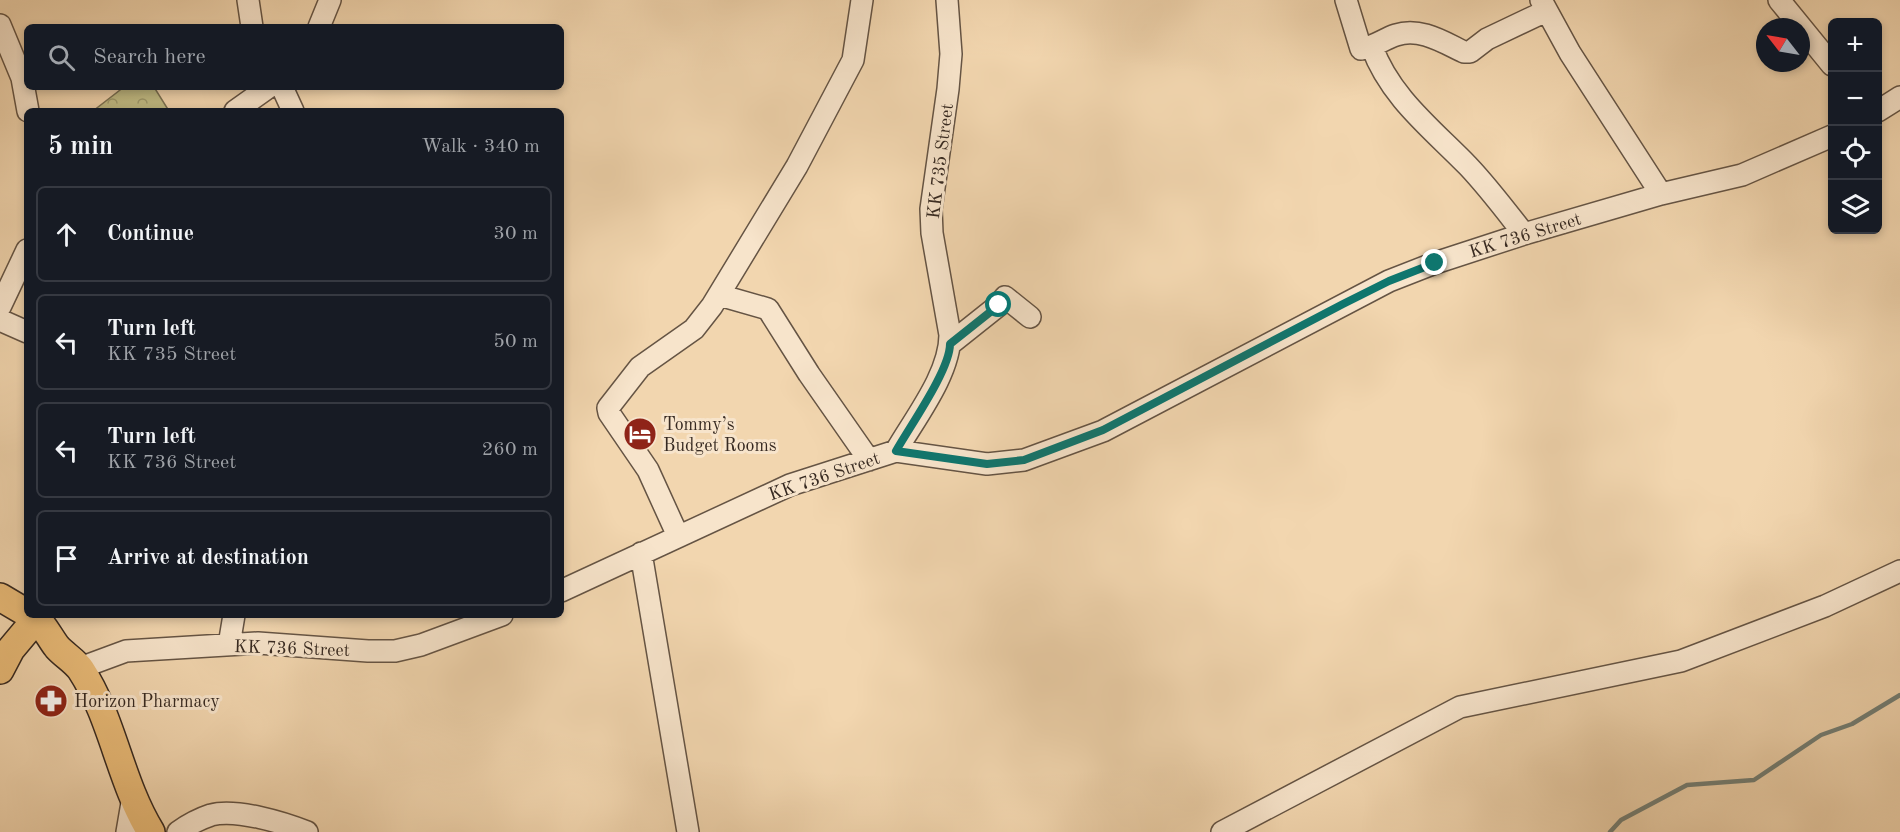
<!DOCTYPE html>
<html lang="en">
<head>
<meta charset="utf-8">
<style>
  body { margin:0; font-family:"Old Standard TT",serif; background:#20242c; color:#f1f3f6 }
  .controls { position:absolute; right:18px; top:18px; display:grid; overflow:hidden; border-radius:9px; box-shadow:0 3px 9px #0003 }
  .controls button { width:54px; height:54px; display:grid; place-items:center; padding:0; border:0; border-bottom:2px solid #363941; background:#171b24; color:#f1f3f6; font:30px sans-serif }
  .compass { position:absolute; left:1756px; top:18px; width:54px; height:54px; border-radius:50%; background:#171b24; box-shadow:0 3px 9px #0003; rotate:301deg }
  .stop { position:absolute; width:18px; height:18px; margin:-14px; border:4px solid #0f766e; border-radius:50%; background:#fff }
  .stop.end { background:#0f766e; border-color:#fff; box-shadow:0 2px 6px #0008 }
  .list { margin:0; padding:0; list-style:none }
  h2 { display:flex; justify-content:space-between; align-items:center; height:78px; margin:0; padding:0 24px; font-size:26px }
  h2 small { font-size:20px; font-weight:400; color:#9ea1a6 }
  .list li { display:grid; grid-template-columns:39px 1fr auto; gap:18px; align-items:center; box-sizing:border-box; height:96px; margin:0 12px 12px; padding:0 12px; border:2px solid #363941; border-radius:9px }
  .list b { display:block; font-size:22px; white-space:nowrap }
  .list p { margin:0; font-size:20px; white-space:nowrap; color:#9ea1a6 }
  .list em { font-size:20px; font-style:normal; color:#9ea1a6 }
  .icon { flex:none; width:33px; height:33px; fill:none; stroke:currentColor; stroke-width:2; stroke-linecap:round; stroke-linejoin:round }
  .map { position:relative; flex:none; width:1900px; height:832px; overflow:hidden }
  .search { position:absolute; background:#171b24; box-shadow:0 3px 9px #0003; left:24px; top:24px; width:540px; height:66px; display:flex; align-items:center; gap:15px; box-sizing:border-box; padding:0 21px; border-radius:9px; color:#9ea1a6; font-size:22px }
  .panel { position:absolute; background:#171b24; box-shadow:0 3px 9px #0003; left:24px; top:108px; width:540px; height:510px; border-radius:9px }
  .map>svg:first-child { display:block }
  .forest { fill:url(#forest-crowns); stroke:#7b7254; stroke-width:1.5 }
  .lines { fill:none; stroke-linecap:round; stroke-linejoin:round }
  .stream { stroke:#737f76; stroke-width:4.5 }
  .minor-casing { stroke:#655444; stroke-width:24 }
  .major-casing { stroke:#362921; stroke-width:30 }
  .minor { stroke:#f7e4cb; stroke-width:21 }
  .major { stroke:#e9bb78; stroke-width:27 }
  .route { stroke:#0f766e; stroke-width:8 }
  .labels { text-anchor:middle; stroke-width:6; stroke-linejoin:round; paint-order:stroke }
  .street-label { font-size:18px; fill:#362921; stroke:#f7e4cb }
  .poi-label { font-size:18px; fill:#362921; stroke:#f7e4cb; text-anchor:start }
</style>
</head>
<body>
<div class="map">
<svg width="1900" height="832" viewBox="0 0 1900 832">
  <defs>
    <pattern id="forest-crowns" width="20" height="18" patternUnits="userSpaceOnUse" patternTransform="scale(1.5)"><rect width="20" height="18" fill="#c0bc86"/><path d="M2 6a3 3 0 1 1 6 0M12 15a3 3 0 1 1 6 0" fill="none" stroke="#9d996d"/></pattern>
  </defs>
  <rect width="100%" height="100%" fill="#f2d6af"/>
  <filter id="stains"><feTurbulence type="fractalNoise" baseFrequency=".00333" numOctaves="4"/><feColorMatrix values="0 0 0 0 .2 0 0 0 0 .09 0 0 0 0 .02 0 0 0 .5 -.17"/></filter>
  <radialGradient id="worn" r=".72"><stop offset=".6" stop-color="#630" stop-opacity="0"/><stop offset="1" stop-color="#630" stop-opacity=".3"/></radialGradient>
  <!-- forest -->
  <path class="forest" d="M 124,87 L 154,87 L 169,111 L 93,111 Z"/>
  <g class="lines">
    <!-- stream -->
    <path class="stream" d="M 1610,832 L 1621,820 L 1687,785 L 1754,780 L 1821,735 L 1852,724 L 1900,695"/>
    <defs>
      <path id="minor" d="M 248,0 L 252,27
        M 1346,0 L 1361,49 C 1374,47 1384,39 1396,35 C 1420,27 1443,42 1464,52 L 1470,52 L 1487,39 L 1546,11
        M 1541,0 L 1570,53 L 1661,194
        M 1779,0 L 1832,65
        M 0,25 L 22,78 L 28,111
        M 319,27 L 330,0
        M 1372,47 C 1390,97 1432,129 1468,166 C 1488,187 1506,211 1524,234
        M 282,87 L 293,111
        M 235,111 L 269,87
        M 1878,111 L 1900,97
        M 719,295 L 768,309 L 809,374 L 869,460
        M 0,307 L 27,250
        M 0,320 L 27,332
        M 950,344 L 999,305 L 1005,297 L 1030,317
        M 896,451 C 915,418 950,374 950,335 L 932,233 L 931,209 L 948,89 L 951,54 L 947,0
        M 678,536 L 648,470 L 609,413 L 608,408 L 640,367 L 694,329 L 712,306 L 797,166 L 853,60 L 862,0
        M 641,553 L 688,832
        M 561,591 L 790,485 L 896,451 L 987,464 L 1024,460 L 1103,431 L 1389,281 L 1435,263 L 1524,234 L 1661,194 L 1742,175 L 1832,136
        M 229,645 L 234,615
        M 80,668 L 126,651 L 258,643 L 368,651 L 395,651 L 421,645 L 502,615
        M 127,832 L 133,797
        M 178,832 C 188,825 199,819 211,815 C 236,808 284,823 307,832
        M 1222,832 L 1460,707 L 1681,661 L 1825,606 L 1900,571"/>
      <path id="major" d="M 0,597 L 27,613
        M 31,615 C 43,622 49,637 57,647 C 64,655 75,661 81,670 C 113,719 120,782 151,832
        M 0,670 L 11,649 L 37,618"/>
    </defs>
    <!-- minor casing -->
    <use href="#minor" class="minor-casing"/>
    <!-- major casing -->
    <use href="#major" class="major-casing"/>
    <!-- minor -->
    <use href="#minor" class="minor"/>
    <!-- major -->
    <use href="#major" class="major"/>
  </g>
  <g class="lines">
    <!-- route -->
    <path class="route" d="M 999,305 L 950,344 C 950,370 910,426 896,451 L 987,464 L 1024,460 L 1103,430 L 1343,304 L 1389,281 L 1435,263"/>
  </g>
  <!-- icons -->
  <defs>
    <symbol id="hotel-disc" viewBox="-11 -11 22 22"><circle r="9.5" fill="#8f2418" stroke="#f7e4cb"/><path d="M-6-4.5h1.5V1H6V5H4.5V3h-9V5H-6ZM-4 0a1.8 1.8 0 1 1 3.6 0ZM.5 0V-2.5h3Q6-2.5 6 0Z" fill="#fff"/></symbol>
    <symbol id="pharmacy-disc" viewBox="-11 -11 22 22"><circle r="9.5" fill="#8f2418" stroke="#f7e4cb"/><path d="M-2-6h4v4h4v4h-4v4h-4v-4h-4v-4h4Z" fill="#fff"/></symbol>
  </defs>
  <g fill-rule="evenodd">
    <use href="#hotel-disc" x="621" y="415" width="38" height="38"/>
    <use href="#pharmacy-disc" x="32" y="682" width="38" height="38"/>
  </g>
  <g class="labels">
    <!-- street labels -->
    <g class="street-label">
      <text transform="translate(940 161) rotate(-83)" y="6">KK 735 Street</text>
      <text transform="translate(1525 235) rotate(-17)" y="6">KK 736 Street</text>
      <text transform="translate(824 476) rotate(-19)" y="6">KK 736 Street</text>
      <text transform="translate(292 648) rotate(2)" y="6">KK 736 Street</text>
    </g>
    <!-- poi labels -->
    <g class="poi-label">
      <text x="663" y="430">Tommy’s<tspan x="663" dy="21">Budget Rooms</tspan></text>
      <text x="74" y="707">Horizon Pharmacy</text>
    </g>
  </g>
  <rect width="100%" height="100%" filter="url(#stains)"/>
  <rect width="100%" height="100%" fill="url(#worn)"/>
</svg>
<div class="controls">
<button>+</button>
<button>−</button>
<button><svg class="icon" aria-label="locate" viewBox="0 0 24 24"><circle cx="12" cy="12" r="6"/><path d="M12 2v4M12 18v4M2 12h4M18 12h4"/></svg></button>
<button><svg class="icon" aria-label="layers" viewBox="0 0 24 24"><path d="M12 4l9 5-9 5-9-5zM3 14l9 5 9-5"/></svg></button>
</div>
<svg class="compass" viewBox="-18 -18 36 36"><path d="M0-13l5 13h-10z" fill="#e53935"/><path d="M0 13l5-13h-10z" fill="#9ea1a6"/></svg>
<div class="stop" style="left:999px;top:305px"></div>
<div class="stop end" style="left:1435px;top:263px"></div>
<div class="search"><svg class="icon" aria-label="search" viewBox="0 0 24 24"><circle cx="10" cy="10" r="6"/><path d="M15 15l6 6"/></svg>Search here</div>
<section class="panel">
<h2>5 min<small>Walk · 340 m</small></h2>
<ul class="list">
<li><svg class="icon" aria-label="ahead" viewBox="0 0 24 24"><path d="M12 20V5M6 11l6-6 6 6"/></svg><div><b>Continue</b></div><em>30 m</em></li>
<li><svg class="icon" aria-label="left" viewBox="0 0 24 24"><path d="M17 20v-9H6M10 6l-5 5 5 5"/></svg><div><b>Turn left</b><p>KK 735 Street</p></div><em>50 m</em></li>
<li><svg class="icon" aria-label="left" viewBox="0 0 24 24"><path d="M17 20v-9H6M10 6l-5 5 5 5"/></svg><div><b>Turn left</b><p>KK 736 Street</p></div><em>260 m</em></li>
<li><svg class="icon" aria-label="arrive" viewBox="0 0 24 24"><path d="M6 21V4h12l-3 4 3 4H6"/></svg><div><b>Arrive at destination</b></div></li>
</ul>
</section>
</div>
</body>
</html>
